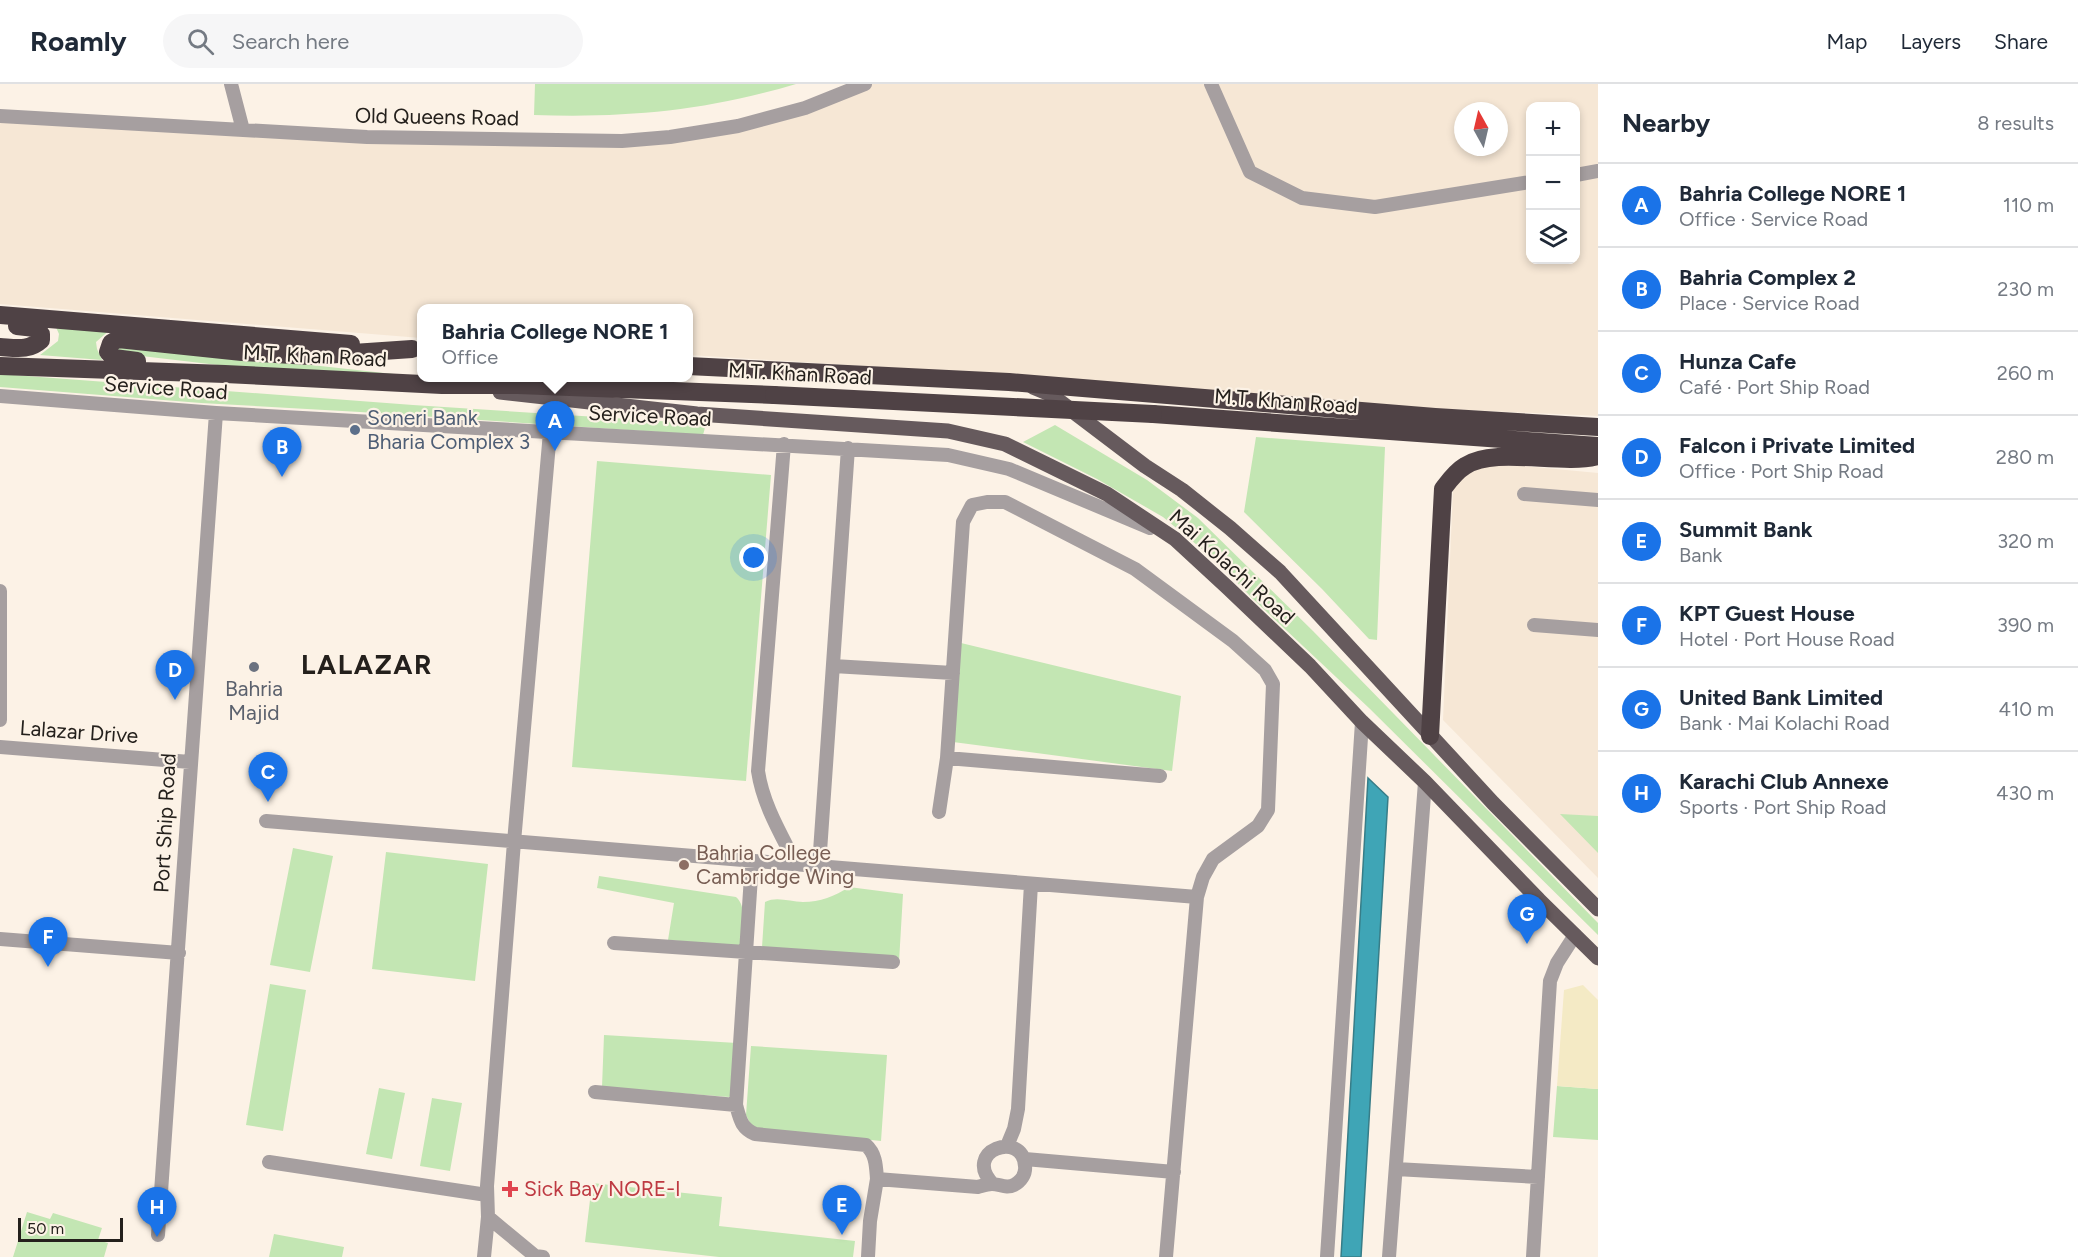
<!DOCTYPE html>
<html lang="en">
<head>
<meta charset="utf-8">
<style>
  body { margin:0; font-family:Figtree,sans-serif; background:#f6f6f7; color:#1f2937 }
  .controls { position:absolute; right:18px; top:18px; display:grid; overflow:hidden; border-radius:12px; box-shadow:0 3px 9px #0003 }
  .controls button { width:54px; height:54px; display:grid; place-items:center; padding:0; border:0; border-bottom:2px solid #e0e1e3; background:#fff; color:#1f2937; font:30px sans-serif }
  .compass { position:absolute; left:1454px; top:18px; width:54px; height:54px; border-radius:50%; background:#fff; box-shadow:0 3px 9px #0003; rotate:352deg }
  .scale { position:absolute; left:18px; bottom:15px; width:105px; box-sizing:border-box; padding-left:6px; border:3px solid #24201c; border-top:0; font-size:16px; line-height:21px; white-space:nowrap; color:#24201c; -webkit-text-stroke:4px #fcf2e6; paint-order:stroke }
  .you { position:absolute; left:754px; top:474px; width:21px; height:21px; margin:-15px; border:4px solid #fff; border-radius:50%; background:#1a73e8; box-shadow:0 0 0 9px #1a73e833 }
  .badge { display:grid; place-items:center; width:39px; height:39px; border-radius:50%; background:#1a73e8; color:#fff; font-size:20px; font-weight:700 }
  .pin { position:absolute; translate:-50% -50px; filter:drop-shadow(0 2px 3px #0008) }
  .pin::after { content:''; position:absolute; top:32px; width:21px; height:18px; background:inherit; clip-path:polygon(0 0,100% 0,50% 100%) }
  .popup { position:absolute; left:417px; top:220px; width:276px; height:78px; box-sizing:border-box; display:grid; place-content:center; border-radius:12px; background:#fff; filter:drop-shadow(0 2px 4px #0005); font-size:20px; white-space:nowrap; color:#747a83 }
  .popup b { font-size:22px; color:#1f2937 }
  .popup::after { content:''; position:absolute; left:50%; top:100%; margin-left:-12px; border:12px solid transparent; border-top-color:#fff }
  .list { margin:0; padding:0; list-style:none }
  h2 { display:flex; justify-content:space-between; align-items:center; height:78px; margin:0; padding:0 24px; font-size:26px }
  h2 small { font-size:20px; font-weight:400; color:#747a83 }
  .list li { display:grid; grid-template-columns:39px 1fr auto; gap:18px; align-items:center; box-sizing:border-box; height:84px; padding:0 24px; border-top:2px solid #e0e1e3 }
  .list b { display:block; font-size:22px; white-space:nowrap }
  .list p { margin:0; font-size:20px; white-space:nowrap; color:#747a83 }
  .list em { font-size:20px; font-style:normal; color:#747a83 }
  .icon { flex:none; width:33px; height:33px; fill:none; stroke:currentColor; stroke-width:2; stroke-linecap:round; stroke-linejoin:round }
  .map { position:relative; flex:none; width:1598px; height:1173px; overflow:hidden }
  header { display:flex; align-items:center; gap:36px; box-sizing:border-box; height:84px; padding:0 30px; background:#fff; border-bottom:2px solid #e0e1e3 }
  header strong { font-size:28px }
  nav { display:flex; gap:33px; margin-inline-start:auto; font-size:21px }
  .search { width:420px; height:54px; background:#f6f6f7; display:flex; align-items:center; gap:15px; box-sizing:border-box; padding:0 21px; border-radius:33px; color:#747a83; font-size:22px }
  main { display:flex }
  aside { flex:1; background:#fff }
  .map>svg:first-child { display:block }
  .built { fill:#f6e7d5; fill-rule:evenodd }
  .green { fill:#c3e6b3 }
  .sand { fill:#f4eac5 }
  .water { fill:#3fa5b6; stroke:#377d88; stroke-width:1.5 }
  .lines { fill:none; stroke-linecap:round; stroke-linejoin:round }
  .minor { stroke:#a69fa0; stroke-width:14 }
  .major { stroke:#665a5d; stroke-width:15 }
  .highway { stroke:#4f4245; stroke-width:18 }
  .highway-bridge { stroke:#4f4245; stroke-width:18 }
  .service-dot { fill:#5c6f8a; stroke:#fcf2e6; stroke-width:2 }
  .worship-dot { fill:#6b7280; stroke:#fcf2e6; stroke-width:2 }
  .education-dot { fill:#8d6e63; stroke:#fcf2e6; stroke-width:2 }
  .health-dot { fill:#e0444e; stroke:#fcf2e6; stroke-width:2 }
  .labels { text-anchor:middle; stroke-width:4.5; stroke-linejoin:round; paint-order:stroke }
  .street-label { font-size:21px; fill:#24201c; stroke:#fcf2e6 }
  .service-label { font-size:21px; fill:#4e5e75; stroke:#fcf2e6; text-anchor:start }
  .worship-label { font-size:21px; fill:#5b616d; stroke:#fcf2e6 }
  .education-label { font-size:21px; fill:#785e54; stroke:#fcf2e6; text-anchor:start }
  .health-label { font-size:21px; fill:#be3a42; stroke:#fcf2e6; text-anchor:start }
  .district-label { font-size:27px; font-weight:bold; letter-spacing:1.5px; fill:#24201c; stroke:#fcf2e6 }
</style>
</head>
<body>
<header>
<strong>Roamly</strong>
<div class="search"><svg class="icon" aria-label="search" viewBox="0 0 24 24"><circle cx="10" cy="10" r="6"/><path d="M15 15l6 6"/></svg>Search here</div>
<nav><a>Map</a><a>Layers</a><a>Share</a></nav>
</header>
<main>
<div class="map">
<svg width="1598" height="1173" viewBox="0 0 1598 1173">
  <rect width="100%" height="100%" fill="#fcf2e6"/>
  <!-- built -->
  <path class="built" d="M 865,0 L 1598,0 L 1598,332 L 1358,321 L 880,283 L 689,271 L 688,224 L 422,224 L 421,254 L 0,220 L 0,38 L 622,57 L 738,42 ZM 1530,22 L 1576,22 L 1576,176 L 1530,176 ZM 1463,27 L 1499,27 L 1499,63 L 1463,63 Z
    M 1492,379 L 1598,389 L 1598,794 L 1443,636 L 1453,406 L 1463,390 Z"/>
  <!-- green -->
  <path class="green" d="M 535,0 L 796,0 C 705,27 628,34 534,31 Z
    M 55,241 L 112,244 L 96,258 L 97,265 L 102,276 L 40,271 L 58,257 L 59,250 Z
    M 119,260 L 421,293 L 320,293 L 116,269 Z
    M 0,290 L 413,321 L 706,340 L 703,351 L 360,328 L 201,319 L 0,303 Z
    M 1055,341 L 1147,396 L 1198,434 L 1313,547 L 1598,839 L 1598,851 L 1369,624 L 1252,514 L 1214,475 L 1163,433 L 1097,395 L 1023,358 Z
    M 1256,353 L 1385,363 L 1377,556 L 1369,555 L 1322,505 L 1244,428 Z
    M 597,377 L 771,391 L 746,697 L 572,683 Z
    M 961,559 L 1181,612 L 1172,687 L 953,658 Z
    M 1560,730 L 1598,732 L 1598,769 Z
    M 293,764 L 333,772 L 310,888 L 270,881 Z
    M 386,768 L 488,780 L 475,897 L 372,885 Z
    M 599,792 L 736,813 C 748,823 742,848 742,862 L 668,856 L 674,819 L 597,804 Z
    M 849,803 L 903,810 L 899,878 L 762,863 L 765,818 C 777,812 790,818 803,818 C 820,818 835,812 849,803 Z
    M 270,900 L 306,906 L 283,1047 L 246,1041 Z
    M 604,951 L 737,959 L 733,1011 L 729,1013 L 602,1003 Z
    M 751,962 L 887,971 L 881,1057 L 756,1044 L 751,1041 L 746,1031 Z
    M 1557,1002 L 1598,1005 L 1598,1056 L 1553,1053 Z
    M 379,1004 L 405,1009 L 392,1075 L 366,1070 Z
    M 432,1014 L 462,1019 L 450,1087 L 420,1082 Z
    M 592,1099 L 722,1113 L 719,1142 L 855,1157 L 853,1173 L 719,1173 L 585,1158 Z
    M 27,1128 L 50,1135 L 53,1129 L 102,1144 L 98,1156 L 108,1159 L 104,1173 L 13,1173 Z
    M 274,1150 L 344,1163 L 342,1173 L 269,1173 Z"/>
  <!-- sand -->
  <path class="sand" d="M 1583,901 L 1598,916 L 1598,1005 L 1557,1002 L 1564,906 Z"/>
  <!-- water -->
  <path class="water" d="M 1368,694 L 1388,713 L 1361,1173 L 1341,1173 Z"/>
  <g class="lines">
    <!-- minor -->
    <path class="minor" d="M 231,0 L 243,46
      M 1211,0 L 1250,88 L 1302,114 L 1375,123 L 1530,98
      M 0,32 L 367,53 L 622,57 L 670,53 L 738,42 L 805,24 L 865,0
      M 1576,91 L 1598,87
      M 0,312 L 216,329 L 948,371 L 1009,385 L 1150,444
      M 784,360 L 758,687 C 763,721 781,750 796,780
      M 1524,410 L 1598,416
      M 0,507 L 0,636
      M 1534,541 L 1598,546
      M 833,582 L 953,589
      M 0,663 L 190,678
      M 947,674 L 1160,692
      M 939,728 L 947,674 L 963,438 L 972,421 L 987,418 L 1005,418 L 1135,485 L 1233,557 L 1265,586 L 1273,600 L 1268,726 L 1258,742 L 1213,775 L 1203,793 L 1197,813 L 1166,1173
      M 266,737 L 1197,813
      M 819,782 L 848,364
      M 0,855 L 179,869
      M 614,859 L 893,878
      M 595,1008 L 736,1021 C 740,1035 741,1044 755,1050 L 866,1061 C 876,1070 876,1082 877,1095
      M 736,1021 L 752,777
      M 1007,1062 L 1014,1045 L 1018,1025 L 1031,800
      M 1025,1075 L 1174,1088
      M 269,1078 L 487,1111
      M 1396,1085 L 1538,1093
      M 158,1151 C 178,877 195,603 216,329
      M 484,1173 L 488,1133
      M 543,1173 L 535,1172 L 488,1133 L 487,1102 L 514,758 L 550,348
      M 868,1173 L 870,1137 L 877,1095 L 978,1103 C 982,1102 987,1100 992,1100 C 1000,1100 1006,1105 1014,1101 C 1021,1097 1026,1090 1025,1082 C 1023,1045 961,1067 993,1100
      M 1327,1173 L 1362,638
      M 1389,1173 L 1425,698
      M 1533,1173 L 1550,897 L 1557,879 L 1575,851"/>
    <!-- major -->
    <path class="major" d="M 1033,303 L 1050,310 L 1145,382 L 1182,406 L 1230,444 L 1280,488 L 1493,719 L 1598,825
      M 500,308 L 697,330 L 948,347 L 1005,360 L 1107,410 L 1175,455 L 1227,503 L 1310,582 L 1362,638 L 1425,698 L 1539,816 L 1598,874"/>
    <!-- highway -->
    <path class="highway" d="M 0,231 L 351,260
      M 0,263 C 16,264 29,267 41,256 L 41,250 L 35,244 L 17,242
      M 137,277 L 114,274 L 108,268 L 111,259 L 118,255 L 242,268 L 309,272 L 412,265
      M 0,282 L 225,290 L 442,301 L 518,301 L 774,311
      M 688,282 L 1009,298 L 1435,333 L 1598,343
      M 1153,330 L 1598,362
      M 1430,652 L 1443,405 C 1449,397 1455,388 1465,382 C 1495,362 1562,382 1598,372"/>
    <!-- highway-bridge -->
    <path class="highway-bridge" d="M 774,311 L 1153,330"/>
  </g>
  <!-- markers -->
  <circle class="service-dot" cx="355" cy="346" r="6"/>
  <circle class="worship-dot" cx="254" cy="583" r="6"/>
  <circle class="education-dot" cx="684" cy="781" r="6"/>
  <path class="health-dot" d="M507 1096h6v6h6v6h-6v6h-6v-6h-6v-6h6z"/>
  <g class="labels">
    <!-- street labels -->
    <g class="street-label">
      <text transform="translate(437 33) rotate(1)" y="7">Old Queens Road</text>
      <text transform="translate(315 272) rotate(3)" y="7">M.T. Khan Road</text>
      <text transform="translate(800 290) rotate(3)" y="7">M.T. Khan Road</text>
      <text transform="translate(166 304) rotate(4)" y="7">Service Road</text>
      <text transform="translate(1286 317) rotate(4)" y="7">M.T. Khan Road</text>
      <text transform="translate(650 332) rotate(3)" y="7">Service Road</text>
      <text transform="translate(1232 483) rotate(42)" y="7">Mai Kolachi Road</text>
      <text transform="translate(79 648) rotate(4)" y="7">Lalazar Drive</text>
      <text transform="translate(165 739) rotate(-87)" y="7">Port Ship Road</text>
    </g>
    <!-- service labels -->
    <g class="service-label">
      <text x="367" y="341">Soneri Bank<tspan x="367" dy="24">Bharia Complex 3</tspan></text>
    </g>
    <!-- worship labels -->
    <g class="worship-label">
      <text x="254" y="612">Bahria<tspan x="254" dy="24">Majid</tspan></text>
    </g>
    <!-- education labels -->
    <g class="education-label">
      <text x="696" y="776">Bahria College<tspan x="696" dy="24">Cambridge Wing</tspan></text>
    </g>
    <!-- health labels -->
    <g class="health-label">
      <text x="524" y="1112">Sick Bay NORE-I</text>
    </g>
    <!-- district labels -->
    <g class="district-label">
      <text x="367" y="590">LALAZAR</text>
    </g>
  </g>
</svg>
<div class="controls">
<button>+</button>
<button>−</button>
<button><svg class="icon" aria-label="layers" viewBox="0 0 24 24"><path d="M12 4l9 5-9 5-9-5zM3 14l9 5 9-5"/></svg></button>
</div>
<svg class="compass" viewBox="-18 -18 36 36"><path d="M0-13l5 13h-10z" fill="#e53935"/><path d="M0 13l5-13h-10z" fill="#747a83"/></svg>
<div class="scale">50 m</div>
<div class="you"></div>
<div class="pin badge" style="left:555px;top:367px">A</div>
<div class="popup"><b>Bahria College NORE 1</b>Office</div>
<div class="pin badge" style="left:282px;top:393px">B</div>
<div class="pin badge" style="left:268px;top:718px">C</div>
<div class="pin badge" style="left:175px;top:616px">D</div>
<div class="pin badge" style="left:842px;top:1151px">E</div>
<div class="pin badge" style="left:48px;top:883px">F</div>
<div class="pin badge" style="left:1527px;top:860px">G</div>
<div class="pin badge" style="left:157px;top:1153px">H</div>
</div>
<aside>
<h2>Nearby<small>8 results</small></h2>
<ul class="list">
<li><span class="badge">A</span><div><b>Bahria College NORE 1</b><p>Office · Service Road</p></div><em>110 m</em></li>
<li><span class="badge">B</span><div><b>Bahria Complex 2</b><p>Place · Service Road</p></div><em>230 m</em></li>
<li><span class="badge">C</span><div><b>Hunza Cafe</b><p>Café · Port Ship Road</p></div><em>260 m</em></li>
<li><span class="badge">D</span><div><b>Falcon i Private Limited</b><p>Office · Port Ship Road</p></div><em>280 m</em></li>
<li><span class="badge">E</span><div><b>Summit Bank</b><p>Bank</p></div><em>320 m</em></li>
<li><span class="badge">F</span><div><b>KPT Guest House</b><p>Hotel · Port House Road</p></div><em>390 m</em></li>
<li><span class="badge">G</span><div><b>United Bank Limited</b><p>Bank · Mai Kolachi Road</p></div><em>410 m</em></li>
<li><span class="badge">H</span><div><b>Karachi Club Annexe</b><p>Sports · Port Ship Road</p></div><em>430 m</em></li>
</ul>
</aside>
</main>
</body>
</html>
